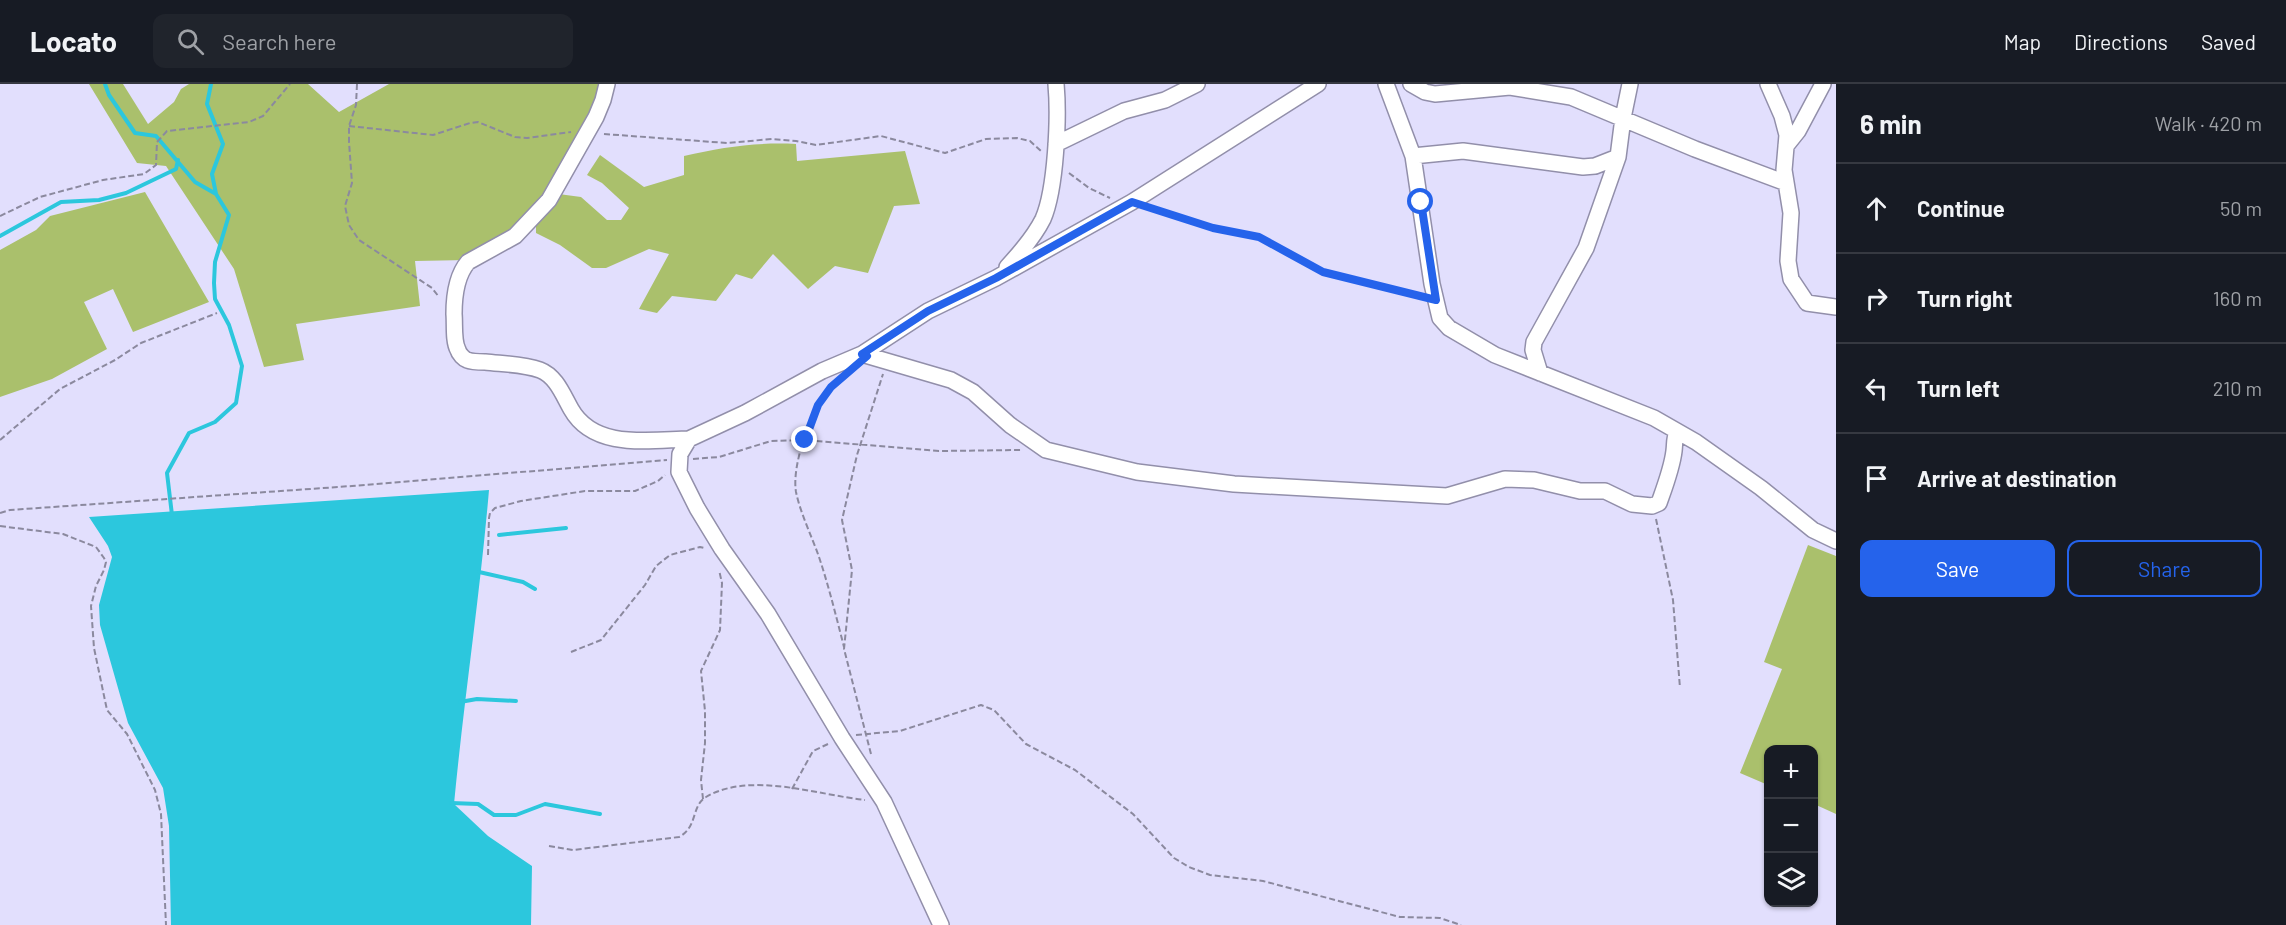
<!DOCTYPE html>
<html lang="en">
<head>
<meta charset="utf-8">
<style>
  body { margin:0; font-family:Barlow,sans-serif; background:#20242c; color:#f1f3f6 }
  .controls { position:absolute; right:18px; bottom:18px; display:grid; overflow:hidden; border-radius:12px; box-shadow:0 2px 4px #0004 }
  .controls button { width:54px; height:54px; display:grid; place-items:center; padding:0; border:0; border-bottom:2px solid #363941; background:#171b24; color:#f1f3f6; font:30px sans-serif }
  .stop { position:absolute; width:18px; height:18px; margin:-14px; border:4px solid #2563eb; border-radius:50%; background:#fff }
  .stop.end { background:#2563eb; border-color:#fff; box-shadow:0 2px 6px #0008 }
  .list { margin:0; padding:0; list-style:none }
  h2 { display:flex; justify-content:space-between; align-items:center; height:78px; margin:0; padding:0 24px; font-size:26px }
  h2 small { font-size:20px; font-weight:400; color:#9ea1a6 }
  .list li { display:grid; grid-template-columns:39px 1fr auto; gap:18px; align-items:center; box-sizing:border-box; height:90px; padding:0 24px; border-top:2px solid #363941 }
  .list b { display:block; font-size:22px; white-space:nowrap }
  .list em { font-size:20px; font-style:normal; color:#9ea1a6 }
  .actions { display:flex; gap:12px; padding:18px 24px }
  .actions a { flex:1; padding:14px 0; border:2px solid #2563eb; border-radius:12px; text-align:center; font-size:21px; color:#2563eb }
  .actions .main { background:#2563eb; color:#fff }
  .icon { flex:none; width:33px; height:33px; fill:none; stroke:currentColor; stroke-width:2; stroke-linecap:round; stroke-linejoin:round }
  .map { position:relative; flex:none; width:1836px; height:841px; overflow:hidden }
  header { display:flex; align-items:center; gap:36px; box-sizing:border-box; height:84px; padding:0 30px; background:#171b24; border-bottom:2px solid #363941 }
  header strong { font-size:28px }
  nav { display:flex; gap:33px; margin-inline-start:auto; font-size:21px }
  .search { width:420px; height:54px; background:#20242c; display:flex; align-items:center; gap:15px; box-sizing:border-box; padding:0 21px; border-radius:12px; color:#9ea1a6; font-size:22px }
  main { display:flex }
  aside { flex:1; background:#171b24 }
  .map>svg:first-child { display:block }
  .green { fill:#aac06c }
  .water { fill:#2cc7dd }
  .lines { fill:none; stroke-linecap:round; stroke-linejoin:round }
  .stream { stroke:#2cc7dd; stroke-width:4 }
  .minor-casing { stroke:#928faa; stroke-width:18 }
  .path { stroke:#8b899e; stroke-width:2; stroke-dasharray:6 3; stroke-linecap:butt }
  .minor { stroke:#fff; stroke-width:15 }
  .route { stroke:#2563eb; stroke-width:8 }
</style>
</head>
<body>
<header>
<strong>Locato</strong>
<div class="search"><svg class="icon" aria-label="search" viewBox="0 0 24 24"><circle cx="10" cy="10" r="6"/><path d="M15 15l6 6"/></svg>Search here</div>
<nav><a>Map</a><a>Directions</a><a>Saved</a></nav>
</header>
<main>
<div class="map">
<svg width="1836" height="841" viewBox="0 0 1836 841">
  <rect width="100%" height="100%" fill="#e2dffd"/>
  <!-- green -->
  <path class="green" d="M 89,0 L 123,0 L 148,40 L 174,18 L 181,5 L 189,0 L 308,0 L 339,28 L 389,0 L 602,0 L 590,38 L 551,109 L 581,113 L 607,136 L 621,136 L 629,124 L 602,99 L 587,91 L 600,71 L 644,103 L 684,91 L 684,72 C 722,63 757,58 796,60 L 797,77 L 905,67 L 920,120 L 894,122 L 868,189 L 835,182 L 808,205 L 773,170 L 752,195 L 736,190 L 716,217 L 672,212 L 657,229 L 639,225 L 669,170 L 649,165 L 606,184 L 592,184 L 560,161 L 536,149 L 536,125 L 523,142 L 467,176 L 415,177 L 420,222 L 296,240 L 304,276 L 264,283 L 234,185 L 166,82 L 137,79 Z
    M 145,108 L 209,218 L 133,248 L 113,205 L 84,218 L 107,265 L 52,295 L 0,313 L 0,166 L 36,146 L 50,132 Z
    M 1808,461 L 1836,472 L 1836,730 L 1814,720 L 1814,666 L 1768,666 L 1768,701 L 1740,689 L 1782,585 L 1764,578 Z"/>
  <!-- water -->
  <path class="water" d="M 489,406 C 480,511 464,615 454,720 L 488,752 L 532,782 L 531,841 L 171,841 L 169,742 L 163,704 L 128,639 L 100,541 L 99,521 L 112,473 L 108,462 L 89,433 Z"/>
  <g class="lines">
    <!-- stream -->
    <path class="stream" d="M 105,0 L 109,11 L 135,49 L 156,52 L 195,98 L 216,110 L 229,131 L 215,178 L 214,199 L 215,215 L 229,241 L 242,282 L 236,319 L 215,338 L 189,349 L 167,389 L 172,431
      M 211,0 L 207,20 L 223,60 L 212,90 L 216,110
      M 0,152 L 61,118 L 99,116 L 126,109 L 176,85 L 178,76
      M 499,451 L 566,444
      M 479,488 L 523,498 L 535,505
      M 460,618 L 477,615 L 516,617
      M 451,719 L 478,720 L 494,731 L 516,731 L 545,720 L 600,730"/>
    <defs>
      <path id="minor" d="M 607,0 L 603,16 L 596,33 L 549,116 L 515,152 L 468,178 C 456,192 454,212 454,230 C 455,240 453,257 458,266 C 459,270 464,275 467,276 C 472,278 480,278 485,278 C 503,280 523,280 540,286 C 556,292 563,311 571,325 C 594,366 649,356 689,355
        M 1386,0 L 1413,72 L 1432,200 L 1440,234 L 1449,244 L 1495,271 L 1654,334 L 1696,358 L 1761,404 L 1813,446 L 1836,457
        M 1411,0 L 1425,8 L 1435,10 L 1510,3 L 1571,13 L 1695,65 L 1786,99
        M 1768,0 L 1782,32 L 1787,51 L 1784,86 L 1791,129 L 1788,177 L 1791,195 L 1807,219 L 1836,223
        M 1056,60 L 1124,27 L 1165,16 L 1197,0
        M 1786,62 L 1798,47 L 1823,0
        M 1413,72 L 1463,67 L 1583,83 L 1595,82 L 1618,73
        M 1007,183 C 1020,169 1034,153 1043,135 C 1056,105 1059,33 1056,0
        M 862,270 L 951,296 L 973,308 L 1010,341 L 1046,366 L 1137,388 L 1234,400 L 1447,412 L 1505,395 L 1534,396 L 1580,407 L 1605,407 L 1632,420 L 1652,422 L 1659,419 C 1665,402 1672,384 1674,367 C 1675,359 1674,355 1677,348
        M 1540,289 L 1533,266 L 1534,258 L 1586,164 L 1618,73 L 1623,34 L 1630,0
        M 941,841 L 884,718 L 842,654 L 768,530 L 722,465 L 697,424 L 679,388 L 680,370 L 689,355 L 745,329 L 822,287 L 862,270 L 928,227 L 996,194 L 1132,118 L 1318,0"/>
    </defs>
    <!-- minor casing -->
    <use href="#minor" class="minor-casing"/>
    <!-- path -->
    <path class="path" d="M 357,0 L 356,21 L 349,42 L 349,58 L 352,99 L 345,122 L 349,141 L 359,156 L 432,204 L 439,213
      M 349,42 L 433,51 L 470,39 L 478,38 L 515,53 L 527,54 L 571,48
      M 604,50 L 727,59 L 772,55 L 796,57 L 816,61 L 881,52 L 945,69 L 986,55 L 1017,54 L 1030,57 L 1041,67
      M 1069,89 L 1089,104 L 1110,114
      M 1150,123 L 1213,144 L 1259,153 L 1323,188 L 1419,212
      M 0,132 L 40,113 L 103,96 L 144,90 L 156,81 L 157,58 L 167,47 L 249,38 L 263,32 L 290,0
      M 836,298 C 814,317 791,379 796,408 C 800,428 812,453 819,473 C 829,503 836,532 844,563
      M 0,356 L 60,305 L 115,276 L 141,259 L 217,229
      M 693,375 L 719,373 L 771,357 L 805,356 L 939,367 L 1021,366
      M 0,429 L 10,426 L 352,402 L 667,376
      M 1656,435 L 1673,516 L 1680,604
      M 0,442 L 63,450 L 96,463 L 104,474 L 106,478 L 104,486 L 96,502 L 91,522 L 94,564 L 107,626 L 127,650 L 155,706 L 161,730 L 166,841
      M 488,471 L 489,434 L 490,429 L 495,424 L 521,417 L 585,407 L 635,407 L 658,397 L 665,391
      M 571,568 L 601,556 L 645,501 L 656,482 L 670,471 L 700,463 L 704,464
      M 856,651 L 900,647 L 981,621 L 994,626 L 1026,660 L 1075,686 L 1133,730 L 1174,774 L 1189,783 L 1210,791 L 1263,797 L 1400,833 L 1440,834 L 1461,841
      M 871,670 L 844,565 L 852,486 L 842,436 L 857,371 L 883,290
      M 792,705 L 813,667 L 828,660
      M 703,715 L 701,696 L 705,659 L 705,627 L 701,587 L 720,546 L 722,499 L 719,486
      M 549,762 L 573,766 L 679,753 C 698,743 691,722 706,713 C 750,687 818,711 865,716"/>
    <!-- minor -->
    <use href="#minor" class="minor"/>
  </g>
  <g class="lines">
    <!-- route -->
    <path class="route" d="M 805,356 L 818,321 L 831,303 L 867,272 L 862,270 L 928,227 L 996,194 L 1132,118 L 1213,144 L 1259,153 L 1323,188 L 1436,216 L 1421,118"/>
  </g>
</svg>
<div class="controls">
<button>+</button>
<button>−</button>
<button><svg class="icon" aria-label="layers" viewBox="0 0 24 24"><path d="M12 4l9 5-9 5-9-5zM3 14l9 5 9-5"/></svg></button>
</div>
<div class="stop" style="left:1421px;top:118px"></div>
<div class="stop end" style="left:805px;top:356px"></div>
</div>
<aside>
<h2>6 min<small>Walk · 420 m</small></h2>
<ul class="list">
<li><svg class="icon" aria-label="ahead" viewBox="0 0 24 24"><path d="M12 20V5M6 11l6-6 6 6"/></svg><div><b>Continue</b></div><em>50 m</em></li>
<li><svg class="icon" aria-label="right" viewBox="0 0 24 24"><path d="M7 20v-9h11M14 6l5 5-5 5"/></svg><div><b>Turn right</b></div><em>160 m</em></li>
<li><svg class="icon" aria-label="left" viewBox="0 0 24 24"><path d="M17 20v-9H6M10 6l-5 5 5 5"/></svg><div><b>Turn left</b></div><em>210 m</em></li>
<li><svg class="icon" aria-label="arrive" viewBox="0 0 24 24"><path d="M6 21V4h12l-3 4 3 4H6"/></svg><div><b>Arrive at destination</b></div></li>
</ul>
<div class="actions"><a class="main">Save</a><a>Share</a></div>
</aside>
</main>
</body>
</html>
